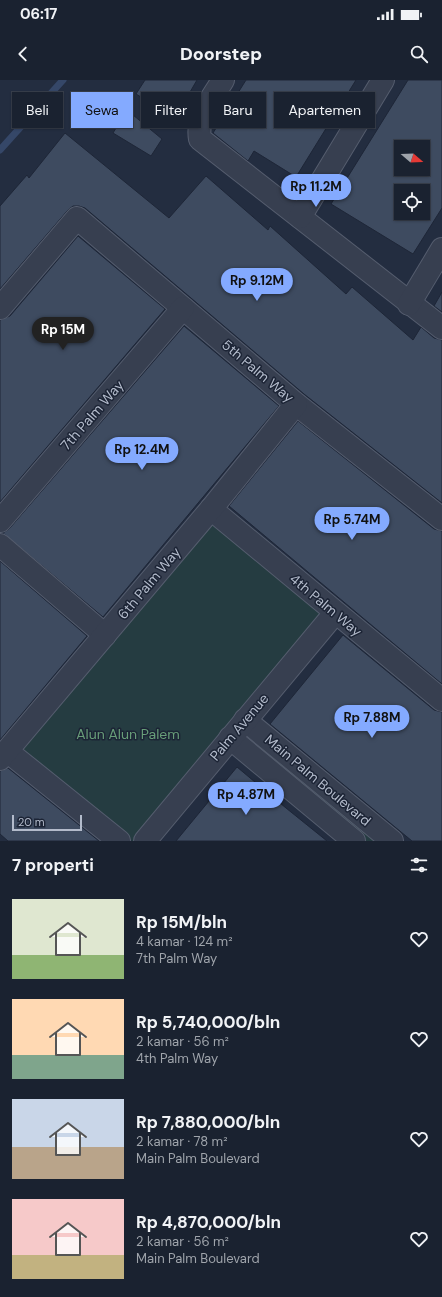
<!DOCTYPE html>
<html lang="id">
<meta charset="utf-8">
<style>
:root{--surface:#1a2230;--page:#232a38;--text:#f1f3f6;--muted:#9fa4ab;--line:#383f4c;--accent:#84aaff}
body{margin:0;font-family:"DM Sans",sans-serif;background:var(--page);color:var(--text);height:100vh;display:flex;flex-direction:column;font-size:15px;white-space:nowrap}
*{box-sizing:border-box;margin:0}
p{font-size:13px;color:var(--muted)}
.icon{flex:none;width:22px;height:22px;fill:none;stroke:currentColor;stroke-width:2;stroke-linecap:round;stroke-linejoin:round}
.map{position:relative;height:761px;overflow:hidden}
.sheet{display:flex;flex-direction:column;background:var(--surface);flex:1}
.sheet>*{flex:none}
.guide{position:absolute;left:12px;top:12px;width:418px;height:36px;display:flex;gap:8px}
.needle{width:26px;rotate:109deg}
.controls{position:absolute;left:394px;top:60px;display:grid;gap:8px}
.controls a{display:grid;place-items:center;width:36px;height:36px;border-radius:0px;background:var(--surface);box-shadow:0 1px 3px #0004,0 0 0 1px var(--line);font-size:20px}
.scale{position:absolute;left:12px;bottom:10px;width:70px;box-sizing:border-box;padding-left:4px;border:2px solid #b3bbcb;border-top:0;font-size:11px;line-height:14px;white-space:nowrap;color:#b3bbcb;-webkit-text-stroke:3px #1c2435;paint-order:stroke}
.price{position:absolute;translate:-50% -34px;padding:0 9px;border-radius:14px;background:var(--accent);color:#111;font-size:13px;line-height:26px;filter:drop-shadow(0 1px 2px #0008)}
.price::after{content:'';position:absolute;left:50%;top:24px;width:12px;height:9px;margin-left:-6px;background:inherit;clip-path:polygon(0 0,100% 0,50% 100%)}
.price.selected{background:#222;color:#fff}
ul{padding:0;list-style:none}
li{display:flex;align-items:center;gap:12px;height:100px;padding:0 12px}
li span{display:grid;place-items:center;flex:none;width:112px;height:80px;border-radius:0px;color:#555}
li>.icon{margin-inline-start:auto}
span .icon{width:48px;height:48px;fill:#fffc;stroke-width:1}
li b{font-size:17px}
h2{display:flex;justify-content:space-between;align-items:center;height:48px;padding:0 12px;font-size:17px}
.pill{padding:0 14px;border-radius:0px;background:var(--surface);box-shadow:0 1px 3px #0004,0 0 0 1px var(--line);font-size:14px;line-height:36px}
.pill.selected{background:var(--accent);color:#111}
.status{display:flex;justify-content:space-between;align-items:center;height:28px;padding:0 20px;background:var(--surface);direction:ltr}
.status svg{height:11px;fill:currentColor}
header{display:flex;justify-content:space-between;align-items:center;height:52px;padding:0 12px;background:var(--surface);font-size:18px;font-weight:800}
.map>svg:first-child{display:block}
.green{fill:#253c41}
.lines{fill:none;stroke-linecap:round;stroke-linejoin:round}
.stream{stroke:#354768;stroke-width:7}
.building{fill:#3e4b60;stroke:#1e2637;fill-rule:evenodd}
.minor-casing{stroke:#555d6e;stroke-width:24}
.minor{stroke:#373f50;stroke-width:22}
.labels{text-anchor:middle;stroke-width:3;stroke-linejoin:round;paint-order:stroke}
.street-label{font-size:14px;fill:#b3bbcb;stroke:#1c2435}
.park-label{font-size:14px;fill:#689e79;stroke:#1c2435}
</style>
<div class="status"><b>06:17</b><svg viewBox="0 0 49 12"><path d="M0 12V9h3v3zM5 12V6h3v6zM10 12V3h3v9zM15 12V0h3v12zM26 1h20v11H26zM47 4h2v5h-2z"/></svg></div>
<header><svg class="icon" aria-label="back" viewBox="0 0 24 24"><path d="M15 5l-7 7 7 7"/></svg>Doorstep<svg class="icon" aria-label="search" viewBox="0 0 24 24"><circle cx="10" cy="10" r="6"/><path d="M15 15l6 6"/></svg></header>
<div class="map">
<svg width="442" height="761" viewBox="0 0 442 761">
<rect width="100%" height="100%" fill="#232d40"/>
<g class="green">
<polygon points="210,439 323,533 135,761 132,761 20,668"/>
<polygon points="257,661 379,761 364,761 252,668"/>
</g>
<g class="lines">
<polyline class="stream" points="0,70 63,0"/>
</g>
<g class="building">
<polygon points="145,0 197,0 175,38 136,14"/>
<polygon points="246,0 356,0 296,97 254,71 248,81 213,53"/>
<path d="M408,0H442V128L413,174L331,124ZM401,67H423V89H401ZM401,111H423V133H401Z"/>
<polygon points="127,30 162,59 151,76 113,53"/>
<polygon points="65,53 169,138 206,96 268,150 270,146 346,214 352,207 413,260 421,247 434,258 442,260 442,423 304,314 85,128 79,126 73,126 68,130 0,209 0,126 27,95 29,98"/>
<polygon points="78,156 165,229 0,422 0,240 10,236"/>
<polygon points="442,212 442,232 434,226"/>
<polygon points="184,246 279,326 103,537 3,453 9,449"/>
<polygon points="298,341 434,449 442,451 442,604 229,426"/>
<polygon points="0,481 87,556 0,660"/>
<polygon points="343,555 434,630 442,632 442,761 412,761 270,644"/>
<polygon points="237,687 286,728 327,761 176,761"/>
<polygon points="8,688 99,761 8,761 0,754 0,691"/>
</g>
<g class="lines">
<g class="minor-casing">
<g id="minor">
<path d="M223,0C212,18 196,37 200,59L442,248"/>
<polyline points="300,137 383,0"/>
<polyline points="409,224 442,169"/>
<polyline points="0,228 77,138 296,324 442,439"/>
<polyline points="211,429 442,620"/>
<polyline points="0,441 183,228"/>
<polyline points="0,465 105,555"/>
<polyline points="245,640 392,761"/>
<polyline points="230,658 354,761"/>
<polyline points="7,671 119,761"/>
<polyline points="0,679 211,429 296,324"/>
<polyline points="145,761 335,533"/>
</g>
</g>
<use href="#minor" class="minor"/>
</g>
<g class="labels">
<g class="street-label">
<text transform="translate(258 291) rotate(40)" y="5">5th Palm Way</text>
<text transform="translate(92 335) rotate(-49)" y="5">7th Palm Way</text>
<text transform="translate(149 503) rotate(-50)" y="5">6th Palm Way</text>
<text transform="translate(326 525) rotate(40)" y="5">4th Palm Way</text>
<text transform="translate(239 647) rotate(-50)" y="5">Palm Avenue</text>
<text transform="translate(318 700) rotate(40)" y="5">Main Palm Boulevard</text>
</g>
<g class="park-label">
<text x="128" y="659">Alun Alun Palem</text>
</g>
</g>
</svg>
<div class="controls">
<a><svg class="needle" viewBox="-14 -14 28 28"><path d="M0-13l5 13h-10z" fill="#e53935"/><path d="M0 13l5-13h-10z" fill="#9fa4ab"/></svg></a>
<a><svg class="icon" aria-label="locate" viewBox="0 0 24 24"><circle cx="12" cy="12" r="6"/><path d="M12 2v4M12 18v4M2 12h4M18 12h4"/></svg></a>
</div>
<div class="scale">20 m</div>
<b class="price" style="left:316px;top:128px">Rp 11.2M</b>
<b class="price" style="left:257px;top:222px">Rp 9.12M</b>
<b class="price selected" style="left:63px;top:271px">Rp 15M</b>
<b class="price" style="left:142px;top:391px">Rp 12.4M</b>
<b class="price" style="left:352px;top:461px">Rp 5.74M</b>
<b class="price" style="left:372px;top:659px">Rp 7.88M</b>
<b class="price" style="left:246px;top:736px">Rp 4.87M</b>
<div class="guide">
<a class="pill">Beli</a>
<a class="pill selected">Sewa</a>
<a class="pill">Filter</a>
<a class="pill">Baru</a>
<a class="pill">Apartemen</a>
</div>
</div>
<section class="sheet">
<h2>7 properti<svg class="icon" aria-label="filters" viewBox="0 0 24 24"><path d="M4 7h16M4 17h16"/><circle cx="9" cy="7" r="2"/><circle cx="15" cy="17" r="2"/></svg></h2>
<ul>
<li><span style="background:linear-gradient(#dfe7d0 70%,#8fb573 0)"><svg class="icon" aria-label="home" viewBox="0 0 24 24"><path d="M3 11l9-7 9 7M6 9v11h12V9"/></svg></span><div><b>Rp 15M/bln</b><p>4 kamar · 124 m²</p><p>7th Palm Way</p></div><svg class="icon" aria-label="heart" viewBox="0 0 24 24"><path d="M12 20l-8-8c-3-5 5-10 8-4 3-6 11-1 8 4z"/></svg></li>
<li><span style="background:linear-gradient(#ffd9b3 70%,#7fa58c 0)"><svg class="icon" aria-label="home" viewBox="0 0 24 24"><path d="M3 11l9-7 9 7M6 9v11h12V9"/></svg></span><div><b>Rp 5,740,000/bln</b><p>2 kamar · 56 m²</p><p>4th Palm Way</p></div><svg class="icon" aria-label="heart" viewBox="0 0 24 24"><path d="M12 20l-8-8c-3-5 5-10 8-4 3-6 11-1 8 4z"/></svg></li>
<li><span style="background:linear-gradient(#c9d6e8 60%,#b9a48a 0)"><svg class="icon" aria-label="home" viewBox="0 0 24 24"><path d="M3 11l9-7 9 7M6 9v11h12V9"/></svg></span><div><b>Rp 7,880,000/bln</b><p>2 kamar · 78 m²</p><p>Main Palm Boulevard</p></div><svg class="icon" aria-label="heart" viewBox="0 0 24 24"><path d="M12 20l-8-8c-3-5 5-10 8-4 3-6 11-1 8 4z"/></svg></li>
<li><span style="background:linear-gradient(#f6c9c9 70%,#c2b280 0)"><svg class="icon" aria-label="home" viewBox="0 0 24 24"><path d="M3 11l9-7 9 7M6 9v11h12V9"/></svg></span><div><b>Rp 4,870,000/bln</b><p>2 kamar · 56 m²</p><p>Main Palm Boulevard</p></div><svg class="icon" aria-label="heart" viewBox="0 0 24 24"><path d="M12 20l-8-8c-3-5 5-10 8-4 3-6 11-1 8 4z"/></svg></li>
</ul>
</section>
